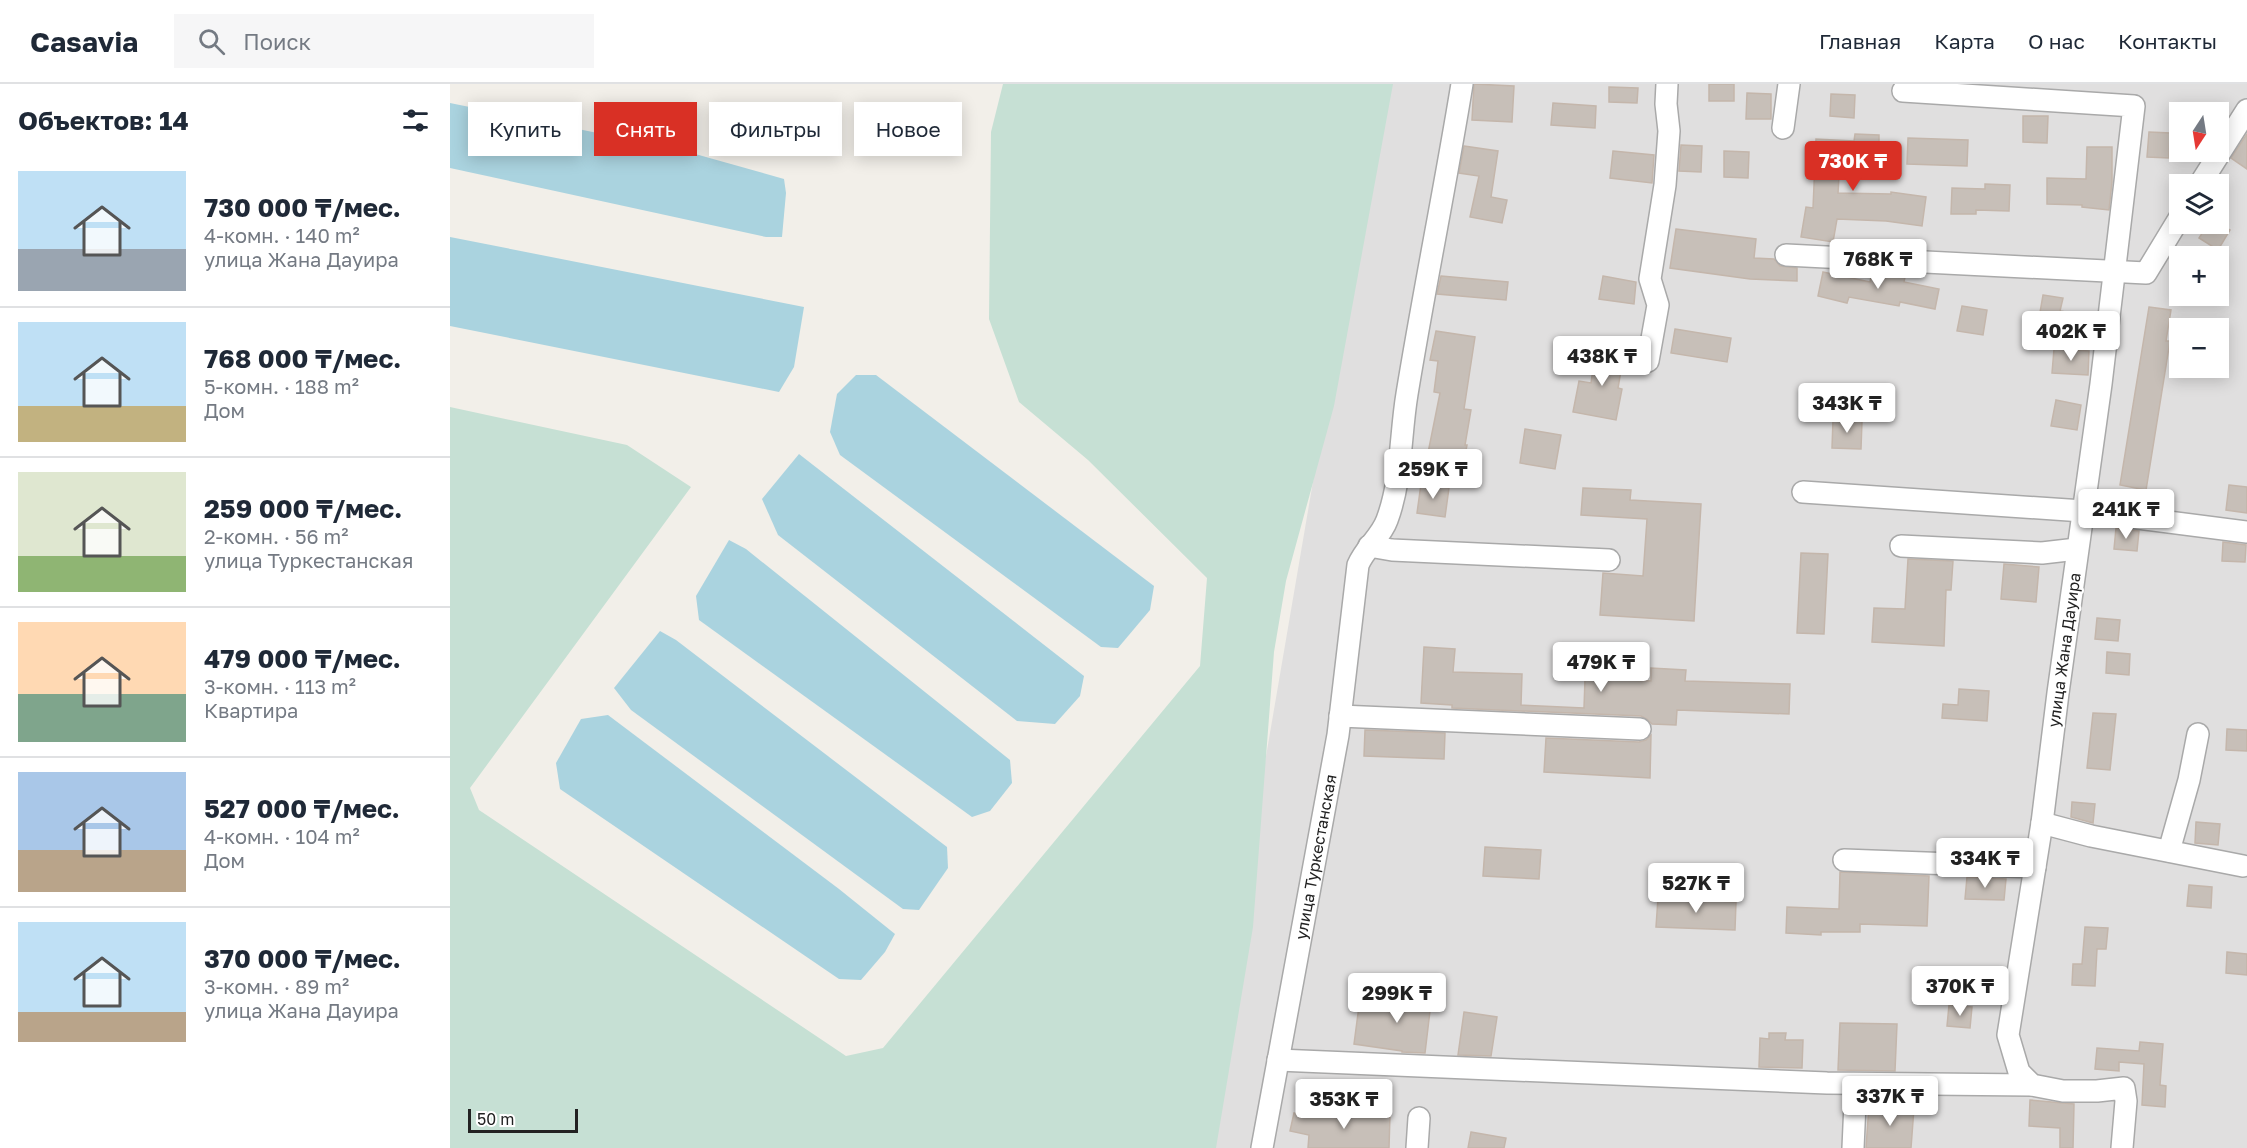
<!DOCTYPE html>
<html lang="ru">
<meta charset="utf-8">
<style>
:root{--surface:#fff;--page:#f6f6f7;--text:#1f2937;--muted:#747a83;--line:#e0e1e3;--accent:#d93025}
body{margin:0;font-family:"Golos Text",sans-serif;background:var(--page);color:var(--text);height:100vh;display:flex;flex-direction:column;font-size:22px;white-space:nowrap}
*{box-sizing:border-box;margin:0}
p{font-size:20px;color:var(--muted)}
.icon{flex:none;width:33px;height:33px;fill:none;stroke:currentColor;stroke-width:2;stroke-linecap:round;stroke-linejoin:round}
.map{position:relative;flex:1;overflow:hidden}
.sheet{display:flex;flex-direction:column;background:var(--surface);width:450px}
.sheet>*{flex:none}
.top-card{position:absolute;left:18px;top:18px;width:570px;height:54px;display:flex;gap:12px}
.needle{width:39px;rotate:192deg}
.controls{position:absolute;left:1719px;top:18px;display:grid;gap:12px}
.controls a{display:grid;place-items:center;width:60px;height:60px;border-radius:0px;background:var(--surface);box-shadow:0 3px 15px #0003;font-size:30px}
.scale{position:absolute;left:18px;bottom:15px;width:110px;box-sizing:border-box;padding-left:6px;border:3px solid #222;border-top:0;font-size:16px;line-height:21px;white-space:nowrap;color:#222;-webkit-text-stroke:4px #fff;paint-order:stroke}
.price{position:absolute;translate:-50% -51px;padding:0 14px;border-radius:6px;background:#fff;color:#222;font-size:20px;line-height:39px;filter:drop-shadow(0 2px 3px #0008)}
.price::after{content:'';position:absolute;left:50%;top:36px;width:18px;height:14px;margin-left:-9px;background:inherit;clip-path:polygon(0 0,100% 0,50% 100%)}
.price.active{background:var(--accent);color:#fff}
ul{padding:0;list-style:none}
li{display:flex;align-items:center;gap:18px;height:150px;padding:0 18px}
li+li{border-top:2px solid var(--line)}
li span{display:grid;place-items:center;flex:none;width:168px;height:120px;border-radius:0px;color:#555}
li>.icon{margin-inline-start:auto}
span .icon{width:72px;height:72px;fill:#fffc;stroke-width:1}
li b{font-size:26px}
h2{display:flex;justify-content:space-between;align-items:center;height:72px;padding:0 18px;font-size:26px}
.chip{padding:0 21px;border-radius:0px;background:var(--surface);box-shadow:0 3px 15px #0003;font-size:21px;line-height:54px}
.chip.active{background:var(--accent);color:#fff}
header{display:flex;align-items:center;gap:36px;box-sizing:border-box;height:84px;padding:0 30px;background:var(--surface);border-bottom:2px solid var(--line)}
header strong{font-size:28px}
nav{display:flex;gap:33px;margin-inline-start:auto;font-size:21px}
.search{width:420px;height:54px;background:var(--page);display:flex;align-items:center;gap:15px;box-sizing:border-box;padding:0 21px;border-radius:0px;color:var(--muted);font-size:22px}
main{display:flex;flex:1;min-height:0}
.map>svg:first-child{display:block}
.residential{fill:#e0dfdf;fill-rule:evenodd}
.wetland{fill:#c6e0d4}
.water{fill:#aad3df}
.building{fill:#c7bfb8;stroke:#c4b6ab;stroke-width:1.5}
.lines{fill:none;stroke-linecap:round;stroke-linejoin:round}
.minor-casing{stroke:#a9a9a9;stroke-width:24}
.minor{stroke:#fff;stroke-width:21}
.labels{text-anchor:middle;stroke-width:4.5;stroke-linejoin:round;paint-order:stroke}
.street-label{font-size:16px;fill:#222;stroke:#fff}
</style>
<header>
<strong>Casavia</strong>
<div class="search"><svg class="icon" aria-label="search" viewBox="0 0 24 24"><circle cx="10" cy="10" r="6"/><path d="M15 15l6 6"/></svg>Поиск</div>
<nav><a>Главная</a><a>Карта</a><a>О нас</a><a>Контакты</a></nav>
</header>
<main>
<section class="sheet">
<h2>Объектов: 14<svg class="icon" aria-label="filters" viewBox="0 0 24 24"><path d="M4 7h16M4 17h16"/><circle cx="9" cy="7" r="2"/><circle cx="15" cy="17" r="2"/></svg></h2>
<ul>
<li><span style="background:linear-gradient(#bfe0f5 65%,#9aa5b1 0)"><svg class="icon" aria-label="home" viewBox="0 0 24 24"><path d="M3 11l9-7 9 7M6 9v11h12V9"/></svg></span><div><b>730 000 ₸/мес.</b><p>4-комн. · 140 m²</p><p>улица Жана Дауира</p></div></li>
<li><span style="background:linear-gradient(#bfe0f5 70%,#c2b280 0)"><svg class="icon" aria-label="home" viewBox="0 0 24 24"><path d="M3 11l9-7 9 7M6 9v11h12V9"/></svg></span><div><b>768 000 ₸/мес.</b><p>5-комн. · 188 m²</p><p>Дом</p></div></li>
<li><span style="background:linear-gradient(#dfe7d0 70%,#8fb573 0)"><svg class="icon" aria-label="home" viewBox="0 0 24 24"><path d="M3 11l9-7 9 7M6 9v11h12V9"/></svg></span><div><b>259 000 ₸/мес.</b><p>2-комн. · 56 m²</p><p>улица Туркестанская</p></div></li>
<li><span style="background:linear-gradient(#ffd9b3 60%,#7fa58c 0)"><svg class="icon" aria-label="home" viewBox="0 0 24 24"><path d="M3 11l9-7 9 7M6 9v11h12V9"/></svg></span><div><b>479 000 ₸/мес.</b><p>3-комн. · 113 m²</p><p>Квартира</p></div></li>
<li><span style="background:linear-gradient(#a9c7e8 65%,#b9a48a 0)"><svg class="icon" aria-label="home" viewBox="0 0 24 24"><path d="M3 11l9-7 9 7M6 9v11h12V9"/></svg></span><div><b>527 000 ₸/мес.</b><p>4-комн. · 104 m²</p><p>Дом</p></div></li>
<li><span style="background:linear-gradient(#bfe0f5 75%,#b9a48a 0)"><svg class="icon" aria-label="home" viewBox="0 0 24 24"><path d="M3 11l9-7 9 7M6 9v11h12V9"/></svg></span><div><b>370 000 ₸/мес.</b><p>3-комн. · 89 m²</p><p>улица Жана Дауира</p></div></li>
</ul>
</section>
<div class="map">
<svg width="1797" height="1064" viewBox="0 0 1797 1064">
<rect width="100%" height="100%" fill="#f2efe9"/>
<path class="residential" d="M931,0H1797V1064H749ZM1730,28H1768V68H1730ZM1730,100H1768V140H1730ZM1730,172H1768V212H1730ZM1730,244H1768V284H1730Z"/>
<polygon class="wetland" points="553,0 943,0 884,322 836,497 824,568 803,843 766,1064 0,1064 0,323 177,361 241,403 20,704 29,726 396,972 433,964 750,582 757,494 638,376 569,318 539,235 541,48"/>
<g class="water">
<polygon points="0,19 231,66 334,95 336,109 332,153 316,153 0,84"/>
<polygon points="0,153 354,223 344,283 329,308 0,242"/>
<polygon points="406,291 426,291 704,502 700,526 668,564 651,563 390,371 380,348 387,310"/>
<polygon points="349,370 634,592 630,612 605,640 567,637 328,451 312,415"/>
<polygon points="279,456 296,465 560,676 562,699 540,727 522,733 249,536 246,512"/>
<polygon points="210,547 226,556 497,763 498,784 469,826 453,825 181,626 164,604"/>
<polygon points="158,631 389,805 445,850 435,868 411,896 389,895 110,705 106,679 131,635"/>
</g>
<g class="building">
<polygon points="1024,0 1064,2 1062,38 1022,36"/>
<rect x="1259" y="0" width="25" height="17"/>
<polygon points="1159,3 1188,4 1187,19 1159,18"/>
<polygon points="1297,9 1321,10 1321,35 1296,35"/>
<polygon points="1381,10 1405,11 1404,34 1380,32"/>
<polygon points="1103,19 1146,22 1145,44 1101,41"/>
<polygon points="1573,32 1598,32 1597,59 1573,58"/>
<polygon points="1699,48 1720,49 1719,74 1697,73"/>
<polygon points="1405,50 1429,51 1429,77 1390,76 1388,109 1441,110 1441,108 1476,113 1472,142 1436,137 1387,135 1383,158 1351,153 1356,123 1363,124 1366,55 1404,57"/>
<polygon points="1797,50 1797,85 1781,74"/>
<polygon points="1458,54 1518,56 1517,82 1457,80"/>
<polygon points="1231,61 1252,62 1251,88 1229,87"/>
<polygon points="1014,62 1048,67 1041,113 1057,116 1052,139 1020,133 1029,92 1009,89"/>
<polygon points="1637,63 1662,63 1662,98 1659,126 1632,123 1632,121 1597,120 1597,94 1636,95"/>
<polygon points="1163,67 1204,71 1202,99 1160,94"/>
<polygon points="1274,67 1299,68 1298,94 1274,93"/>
<polygon points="1535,100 1560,101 1559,127 1526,126 1526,130 1501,130 1502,104 1535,105"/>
<polygon points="1758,140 1770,140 1780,146 1768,166 1749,154"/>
<polygon points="1226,145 1306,155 1304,174 1324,175 1330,182 1347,184 1347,197 1300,195 1220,184"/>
<polygon points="1373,188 1420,198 1422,188 1455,193 1454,198 1489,205 1485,225 1450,218 1449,222 1399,213 1397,219 1368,212"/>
<polygon points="991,192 1058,198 1056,216 987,210"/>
<polygon points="1153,192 1186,198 1184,220 1149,215"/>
<polygon points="1593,211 1613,214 1610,227 1646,233 1643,249 1588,240"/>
<polygon points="1512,222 1537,226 1533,251 1507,247"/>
<polygon points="1699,223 1721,226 1716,257 1720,257 1696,406 1670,401"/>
<polygon points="1225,245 1281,254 1277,278 1221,269"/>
<polygon points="986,247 1025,253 1014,325 1021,326 1015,361 1017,361 1012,387 976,379 990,309 984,308 988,277 980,276"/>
<polygon points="1146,264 1174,269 1168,304 1172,305 1166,336 1123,328 1129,297 1141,299"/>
<polygon points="1604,265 1639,267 1638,291 1602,289"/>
<polygon points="1606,316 1631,321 1627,346 1601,342"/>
<polygon points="1383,336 1412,337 1411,365 1382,364"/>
<polygon points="1075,345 1111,351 1105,385 1070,379"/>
<polygon points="971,400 999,404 995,433 967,429"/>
<polygon points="1779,401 1797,403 1797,429 1776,426"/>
<polygon points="1133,404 1181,406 1180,416 1251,420 1244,537 1150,531 1153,489 1193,492 1197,435 1131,431"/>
<polygon points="1666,444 1689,447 1687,467 1664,465"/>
<polygon points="1773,458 1796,461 1795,478 1772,477"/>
<polygon points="1351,469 1378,470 1374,550 1347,549"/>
<polygon points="1458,475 1503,477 1501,506 1496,506 1494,562 1422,558 1424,524 1455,525"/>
<polygon points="1554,480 1589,483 1586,518 1551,515"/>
<polygon points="1647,534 1670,536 1668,557 1645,555"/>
<polygon points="974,563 1005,565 1003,588 1072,590 1071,621 1134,624 1135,595 1201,597 1201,584 1236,586 1235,597 1340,600 1339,630 1227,626 1226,641 1202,640 1197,635 1191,632 1002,624 1002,621 971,619"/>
<polygon points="1657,568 1680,570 1679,591 1656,589"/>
<polygon points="1509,605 1539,607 1537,637 1492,634 1493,620 1508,621"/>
<polygon points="1643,629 1666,630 1660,686 1637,684"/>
<polygon points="1777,645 1797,646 1797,667 1776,666"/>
<polygon points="915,646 995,649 994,675 914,672"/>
<polygon points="1201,651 1200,694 1094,688 1096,654 1189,658 1196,656"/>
<polygon points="1622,718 1645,720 1643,739 1621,733"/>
<polygon points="1746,738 1770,740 1768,761 1745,759"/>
<polygon points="1035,763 1091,766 1089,795 1033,792"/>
<polygon points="1390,788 1479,792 1477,842 1410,840 1410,848 1371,848 1371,851 1336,849 1337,823 1389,825"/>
<polygon points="1517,793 1556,795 1554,816 1515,815"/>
<polygon points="1739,801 1762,803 1761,824 1737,822"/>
<polygon points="1208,814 1286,818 1285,846 1206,843"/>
<polygon points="1635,843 1658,844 1656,865 1647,865 1645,902 1622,901 1623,880 1632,880"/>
<polygon points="1777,868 1797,870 1797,891 1776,889"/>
<polygon points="945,905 982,910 975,969 952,968 952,967 904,960 909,922 942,927"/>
<polygon points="1499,921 1522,923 1520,944 1497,942"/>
<polygon points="1014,928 1047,933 1041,972 1008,971"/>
<polygon points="1390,939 1447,940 1445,987 1388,986"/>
<polygon points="1319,949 1336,949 1335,956 1353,956 1352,984 1309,983 1310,954 1319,955"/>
<polygon points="1690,958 1713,960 1710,1001 1716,1002 1715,1023 1692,1021 1694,980 1669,978 1669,987 1645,985 1647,964 1689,967"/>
<polygon points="1580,1016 1624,1020 1623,1064 1610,1064 1610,1044 1579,1042"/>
<polygon points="1419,1021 1464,1024 1461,1064 1416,1064"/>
<polygon points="844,1029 859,1033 859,1029 940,1031 939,1064 858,1064 859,1051 840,1047"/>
<polygon points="1021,1048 1056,1054 1054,1064 1018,1064"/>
</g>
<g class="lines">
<g class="minor-casing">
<g id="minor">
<polyline points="1453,7 1684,22 1651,300 1608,609 1592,739 1558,951 1569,988 1582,1001 1613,1007 1647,1007 1674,1004 1676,1017 1672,1064"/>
<polyline points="1333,44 1339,0"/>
<polyline points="1750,100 1797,26"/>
<polyline points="1336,171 1696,189 1730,133"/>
<polyline points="1198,277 1208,221 1200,195 1215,101 1219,47 1216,20 1217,0"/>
<polyline points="1353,408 1633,427 1797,448"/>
<polyline points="919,462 942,466 1159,476"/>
<polyline points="1451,462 1592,469 1627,465"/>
<polyline points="890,632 1190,645"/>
<polyline points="1592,739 1641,752 1793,782"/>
<polyline points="1719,767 1739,696 1748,650"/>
<polyline points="1394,776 1585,783"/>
<polyline points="828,976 1377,999 1582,1001"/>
<path id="s1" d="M812,1064L888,651L908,481C915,464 931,453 937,436C952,396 950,352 957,310C974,206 995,104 1012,0"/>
<polyline points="967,1064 969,1034"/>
<polyline points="1403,1064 1405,1019"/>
</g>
</g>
<use href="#minor" class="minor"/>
</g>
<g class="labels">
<g class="street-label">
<text transform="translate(1614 566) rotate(-82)" y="6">улица Жана Дауира</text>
<text dy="6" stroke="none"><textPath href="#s1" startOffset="296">улица Туркестанская</textPath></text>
</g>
</g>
</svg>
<div class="controls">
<a><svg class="needle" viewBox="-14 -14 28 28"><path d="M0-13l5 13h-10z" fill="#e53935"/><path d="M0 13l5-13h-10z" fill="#747a83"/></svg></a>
<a><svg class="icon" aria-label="layers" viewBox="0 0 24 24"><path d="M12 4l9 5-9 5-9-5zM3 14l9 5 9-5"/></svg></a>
<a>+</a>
<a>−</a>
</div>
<div class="scale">50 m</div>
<b class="price active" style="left:1403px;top:108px">730K ₸</b>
<b class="price" style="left:1428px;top:206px">768K ₸</b>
<b class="price" style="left:1621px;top:278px">402K ₸</b>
<b class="price" style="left:1152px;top:303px">438K ₸</b>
<b class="price" style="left:1397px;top:350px">343K ₸</b>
<b class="price" style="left:983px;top:416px">259K ₸</b>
<b class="price" style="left:1676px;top:456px">241K ₸</b>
<b class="price" style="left:1151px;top:609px">479K ₸</b>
<b class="price" style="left:1535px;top:805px">334K ₸</b>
<b class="price" style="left:1246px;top:830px">527K ₸</b>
<b class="price" style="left:1510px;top:933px">370K ₸</b>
<b class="price" style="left:947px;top:940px">299K ₸</b>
<b class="price" style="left:1440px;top:1043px">337K ₸</b>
<b class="price" style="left:894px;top:1046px">353K ₸</b>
<div class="top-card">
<a class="chip">Купить</a>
<a class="chip active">Снять</a>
<a class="chip">Фильтры</a>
<a class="chip">Новое</a>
</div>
</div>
</main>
